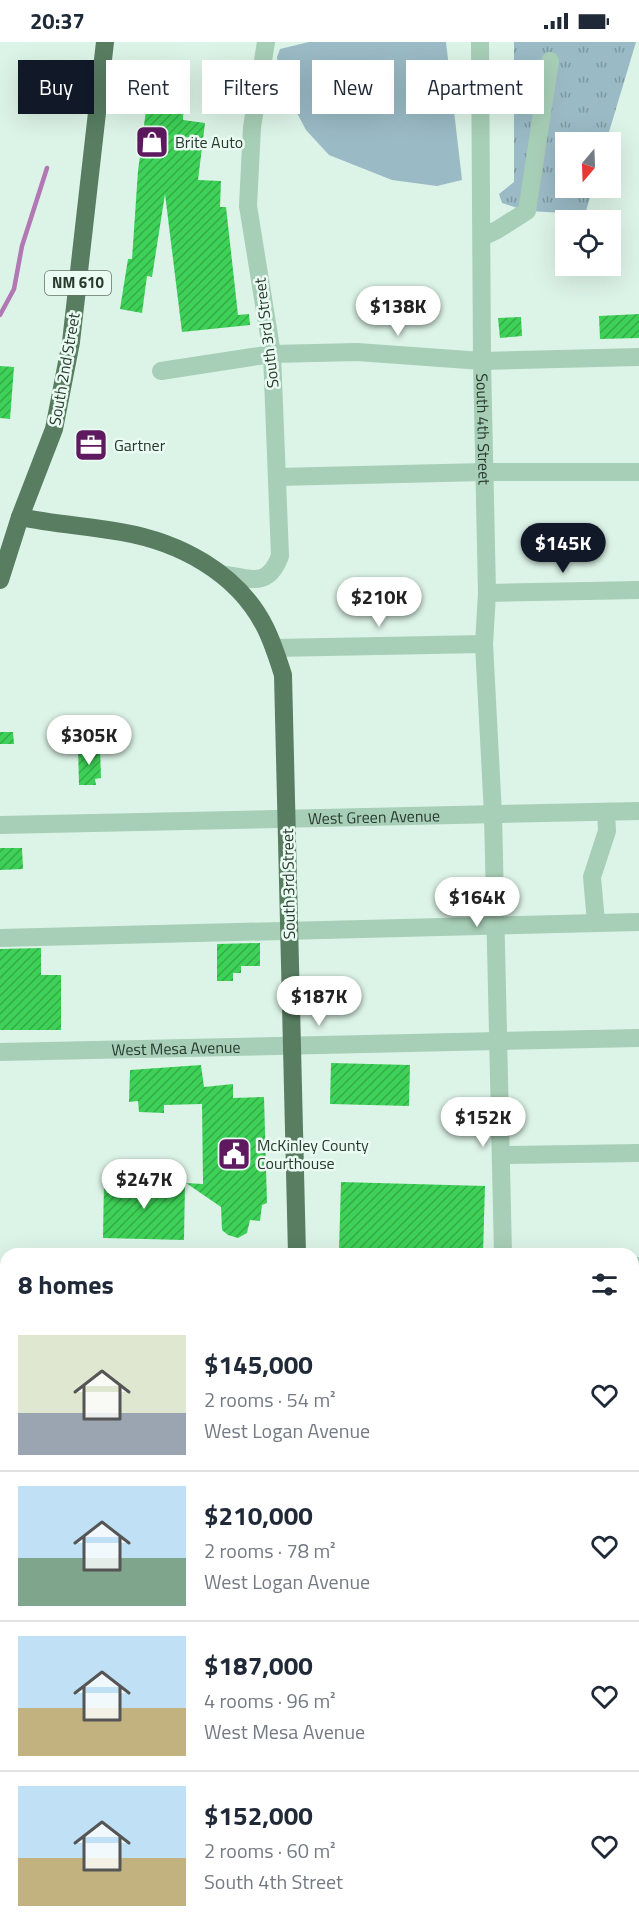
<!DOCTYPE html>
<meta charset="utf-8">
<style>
:root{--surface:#fff;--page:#f6f6f7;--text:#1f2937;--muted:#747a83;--line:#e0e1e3;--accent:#111827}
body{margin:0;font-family:"Titillium Web",sans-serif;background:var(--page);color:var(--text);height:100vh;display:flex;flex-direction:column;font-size:22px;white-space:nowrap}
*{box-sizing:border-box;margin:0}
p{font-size:20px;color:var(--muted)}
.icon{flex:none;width:33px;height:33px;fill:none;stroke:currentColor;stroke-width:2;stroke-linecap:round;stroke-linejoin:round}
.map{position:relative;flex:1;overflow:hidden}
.drawer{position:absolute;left:0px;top:1206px;width:639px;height:684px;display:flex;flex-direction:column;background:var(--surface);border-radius:18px 18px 0 0;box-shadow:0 6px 24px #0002}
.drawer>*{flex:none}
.top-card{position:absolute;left:18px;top:18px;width:603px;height:54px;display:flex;gap:12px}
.needle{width:39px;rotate:199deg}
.tools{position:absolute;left:555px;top:90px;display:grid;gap:12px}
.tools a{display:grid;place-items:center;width:66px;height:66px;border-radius:0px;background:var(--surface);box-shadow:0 6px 24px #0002;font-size:30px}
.price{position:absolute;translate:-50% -51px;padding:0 14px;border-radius:21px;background:#fff;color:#222;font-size:20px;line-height:39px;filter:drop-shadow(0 2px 3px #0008)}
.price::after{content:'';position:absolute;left:50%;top:36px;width:18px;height:14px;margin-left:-9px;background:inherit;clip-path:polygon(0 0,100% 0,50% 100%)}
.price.selected{background:var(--accent);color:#fff}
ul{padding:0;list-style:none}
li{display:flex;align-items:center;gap:18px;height:150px;padding:0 18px}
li+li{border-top:2px solid var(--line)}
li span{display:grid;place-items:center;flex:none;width:168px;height:120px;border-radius:0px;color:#555}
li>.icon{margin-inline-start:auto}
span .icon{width:72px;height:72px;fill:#fffc;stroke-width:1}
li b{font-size:26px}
h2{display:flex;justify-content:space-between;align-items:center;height:72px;padding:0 18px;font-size:26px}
.pill{padding:0 21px;border-radius:0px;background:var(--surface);box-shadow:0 6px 24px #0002;font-size:21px;line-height:54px}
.pill.selected{background:var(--accent);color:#fff}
.status{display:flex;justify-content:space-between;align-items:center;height:42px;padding:0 30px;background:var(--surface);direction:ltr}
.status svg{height:16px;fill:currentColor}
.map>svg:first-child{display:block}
.park{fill:url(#park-tufts)}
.garden{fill:#9abac5}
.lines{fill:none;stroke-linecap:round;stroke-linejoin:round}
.stream{stroke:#b278b4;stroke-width:4.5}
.building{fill:url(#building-hatch)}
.minor{stroke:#a7ceb6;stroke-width:18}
.major{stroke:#587d61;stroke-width:18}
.labels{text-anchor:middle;stroke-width:5;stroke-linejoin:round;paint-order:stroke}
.shield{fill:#e9fbf2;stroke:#627467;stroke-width:1.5}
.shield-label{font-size:15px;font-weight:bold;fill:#283a2c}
.poi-label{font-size:16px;fill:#283a2c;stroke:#e9fbf2;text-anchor:start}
.street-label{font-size:16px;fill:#283a2c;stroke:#e9fbf2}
</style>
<div class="status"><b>20:37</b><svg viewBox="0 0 49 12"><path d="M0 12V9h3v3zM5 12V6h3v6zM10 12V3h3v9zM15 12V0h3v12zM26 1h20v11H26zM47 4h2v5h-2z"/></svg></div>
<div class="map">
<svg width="639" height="1890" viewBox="0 0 639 1890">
<defs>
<pattern id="park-tufts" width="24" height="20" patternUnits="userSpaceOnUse" patternTransform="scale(1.5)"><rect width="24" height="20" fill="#9abac5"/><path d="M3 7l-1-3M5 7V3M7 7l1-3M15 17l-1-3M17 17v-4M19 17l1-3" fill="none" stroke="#7e98a0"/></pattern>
<pattern id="building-hatch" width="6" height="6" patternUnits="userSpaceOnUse" patternTransform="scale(1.5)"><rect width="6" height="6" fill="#3ed157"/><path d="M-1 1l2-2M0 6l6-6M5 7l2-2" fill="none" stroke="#34ab48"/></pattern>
</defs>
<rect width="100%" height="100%" fill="#dcf4e7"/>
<polygon class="park" points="514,0 636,0 606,100 566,100 566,146 593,146 585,172 527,169 502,161 499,152 514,140"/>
<polygon class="garden" points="309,0 446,0 462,138 437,144 392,138 329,113 306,88 279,37 277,15 280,7"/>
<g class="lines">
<polyline class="stream" points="0,273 14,247 22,204 47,126"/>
</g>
<g class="building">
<polygon points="141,48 184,51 183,78 205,81 198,138 221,139 220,165 226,165 238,273 249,272 250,283 182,290 165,152 152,235 147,234 142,271 120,267 128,217 132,217 138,129 146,68 140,68"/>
<polygon points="639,272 639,296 600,297 599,274"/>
<polygon points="521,275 522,294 500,296 498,276"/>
<polygon points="0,324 14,325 10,377 0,376"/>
<polygon points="0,690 13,690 14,702 0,702"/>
<polygon points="100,705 101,736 95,737 96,743 79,743 78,706"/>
<polygon points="0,806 22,806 23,827 0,828"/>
<polygon points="260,901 260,924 241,924 241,931 233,931 233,939 217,939 217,902"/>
<polygon points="41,906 41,933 61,933 61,988 0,988 0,907"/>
<polygon points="331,1021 410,1023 409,1064 330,1062"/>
<polygon points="201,1023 204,1045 233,1042 233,1056 264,1055 267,1161 262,1163 260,1179 250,1178 247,1191 238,1196 228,1193 222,1188 221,1165 186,1141 203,1142 202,1062 164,1063 164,1071 139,1070 138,1059 129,1060 130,1028"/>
<polygon points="104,1139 185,1141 184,1198 103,1196"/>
<polygon points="341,1140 485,1144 483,1212 339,1209"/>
</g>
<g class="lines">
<g class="minor">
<path id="s1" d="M480,0L482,319L487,551L484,602L493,772L503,1212"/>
<polyline points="482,195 497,188 527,169 550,19"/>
<polyline points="161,329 272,312 357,310 482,319 639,315"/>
<polyline points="277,435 484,430 639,430"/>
<path d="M222,532C251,537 268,546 280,514L272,312L248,164L252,85L266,0"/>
<polyline points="487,551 639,548"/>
<polyline points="274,606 484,602"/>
<path id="s2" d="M0,783L639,769"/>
<polyline points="596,880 592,835 607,789 606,770"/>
<polyline points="0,896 639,880"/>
<path id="s3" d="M0,1010L639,996"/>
<polyline points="501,1113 639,1111"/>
<polyline points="633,1225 639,1224"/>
<polyline points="633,1572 639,1572"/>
<polyline points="0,1586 6,1586"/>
<polyline points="633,1688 639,1688"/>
<polyline points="0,1702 6,1702"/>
<polyline points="633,1778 639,1778"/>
<polyline points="0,1795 6,1795"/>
<polyline points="520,1884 520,1890"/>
</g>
<g class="major">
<path d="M20,475C53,482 87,484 121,490C179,500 237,530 265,585C273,601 278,617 283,633L297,1212"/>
<polyline points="0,538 20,475 54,387 71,300 105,0"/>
<polyline points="633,1457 639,1457"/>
<polyline points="0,1471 6,1471"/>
<polyline points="314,1884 314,1890"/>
<polyline points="531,1890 639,1888"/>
</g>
</g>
<defs>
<g id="shop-square" transform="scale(1.725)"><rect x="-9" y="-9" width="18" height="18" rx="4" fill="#5f195f" stroke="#e9fbf2"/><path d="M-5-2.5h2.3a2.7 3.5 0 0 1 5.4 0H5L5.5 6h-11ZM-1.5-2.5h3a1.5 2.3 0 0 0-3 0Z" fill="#fff"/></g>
<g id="office-square" transform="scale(1.725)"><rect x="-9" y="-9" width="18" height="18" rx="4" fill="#5f195f" stroke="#e9fbf2"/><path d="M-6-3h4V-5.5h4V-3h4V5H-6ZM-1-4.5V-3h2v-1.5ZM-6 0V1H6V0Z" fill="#fff"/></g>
<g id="civic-square" transform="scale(1.725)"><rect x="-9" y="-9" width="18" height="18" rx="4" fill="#5f195f" stroke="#e9fbf2"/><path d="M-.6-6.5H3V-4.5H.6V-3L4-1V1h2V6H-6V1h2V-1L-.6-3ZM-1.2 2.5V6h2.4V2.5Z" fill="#fff"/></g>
</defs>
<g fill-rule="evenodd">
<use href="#shop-square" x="152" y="100"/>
<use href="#office-square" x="91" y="403"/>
<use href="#civic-square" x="234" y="1112"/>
</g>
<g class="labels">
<rect class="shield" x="45" y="229" width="66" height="24" rx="4.5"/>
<g class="shield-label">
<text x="78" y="246">NM 610</text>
</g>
<g class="poi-label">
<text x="175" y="106">Brite Auto</text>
<text x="114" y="409">Gartner</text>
<text x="257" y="1109">McKinley County<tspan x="257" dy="18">Courthouse</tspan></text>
</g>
<g class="street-label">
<text transform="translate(266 291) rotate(-97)" y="6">South 3rd Street</text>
<text transform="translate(64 327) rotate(-80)" y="6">South 2nd Street</text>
<text dy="6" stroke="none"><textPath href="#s1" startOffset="387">South 4th Street</textPath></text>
<text dy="6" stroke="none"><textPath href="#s2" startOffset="374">West Green Avenue</textPath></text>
<text transform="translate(288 842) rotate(-91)" y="6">South 3rd Street</text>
<text dy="6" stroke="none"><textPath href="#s3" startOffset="176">West Mesa Avenue</textPath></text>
</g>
</g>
</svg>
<div class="tools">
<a><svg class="needle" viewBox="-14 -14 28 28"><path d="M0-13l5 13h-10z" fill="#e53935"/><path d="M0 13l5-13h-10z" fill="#747a83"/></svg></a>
<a><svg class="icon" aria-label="locate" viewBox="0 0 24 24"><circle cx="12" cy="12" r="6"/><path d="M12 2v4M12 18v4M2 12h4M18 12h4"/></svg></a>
</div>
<b class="price" style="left:398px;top:295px">$138K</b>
<b class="price selected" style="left:563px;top:532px">$145K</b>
<b class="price" style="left:379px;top:586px">$210K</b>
<b class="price" style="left:89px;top:724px">$305K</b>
<b class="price" style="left:477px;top:886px">$164K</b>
<b class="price" style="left:319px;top:985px">$187K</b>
<b class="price" style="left:483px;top:1106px">$152K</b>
<b class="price" style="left:144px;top:1168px">$247K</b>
<div class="top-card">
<a class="pill selected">Buy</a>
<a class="pill">Rent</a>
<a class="pill">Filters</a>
<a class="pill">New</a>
<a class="pill">Apartment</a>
</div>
<section class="drawer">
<h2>8 homes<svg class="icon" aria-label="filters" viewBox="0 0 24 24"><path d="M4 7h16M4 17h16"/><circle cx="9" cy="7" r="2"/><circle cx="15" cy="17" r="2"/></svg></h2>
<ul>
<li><span style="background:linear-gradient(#dfe7d0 65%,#9aa5b1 0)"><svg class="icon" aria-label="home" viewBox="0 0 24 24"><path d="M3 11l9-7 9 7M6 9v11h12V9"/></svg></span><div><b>$145,000</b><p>2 rooms · 54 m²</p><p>West Logan Avenue</p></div><svg class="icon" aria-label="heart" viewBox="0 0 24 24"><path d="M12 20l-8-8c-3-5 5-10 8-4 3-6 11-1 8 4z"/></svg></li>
<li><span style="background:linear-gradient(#bfe0f5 60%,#7fa58c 0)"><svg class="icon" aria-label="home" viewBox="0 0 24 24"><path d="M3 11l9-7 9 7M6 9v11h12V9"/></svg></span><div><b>$210,000</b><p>2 rooms · 78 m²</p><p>West Logan Avenue</p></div><svg class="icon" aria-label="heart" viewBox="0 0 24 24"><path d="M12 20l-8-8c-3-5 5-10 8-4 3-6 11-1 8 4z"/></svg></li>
<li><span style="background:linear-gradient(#bfe0f5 60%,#c2b280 0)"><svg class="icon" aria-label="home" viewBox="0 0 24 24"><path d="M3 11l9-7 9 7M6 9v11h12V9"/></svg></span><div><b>$187,000</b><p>4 rooms · 96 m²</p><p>West Mesa Avenue</p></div><svg class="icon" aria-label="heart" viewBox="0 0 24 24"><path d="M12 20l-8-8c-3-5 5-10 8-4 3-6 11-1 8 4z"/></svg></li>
<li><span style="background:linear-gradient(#bfe0f5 60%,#c2b280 0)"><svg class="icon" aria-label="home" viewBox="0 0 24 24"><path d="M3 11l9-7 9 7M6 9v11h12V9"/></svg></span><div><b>$152,000</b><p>2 rooms · 60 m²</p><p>South 4th Street</p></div><svg class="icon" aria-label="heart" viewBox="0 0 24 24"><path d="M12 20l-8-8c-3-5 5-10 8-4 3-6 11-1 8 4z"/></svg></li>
</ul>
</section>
</div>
